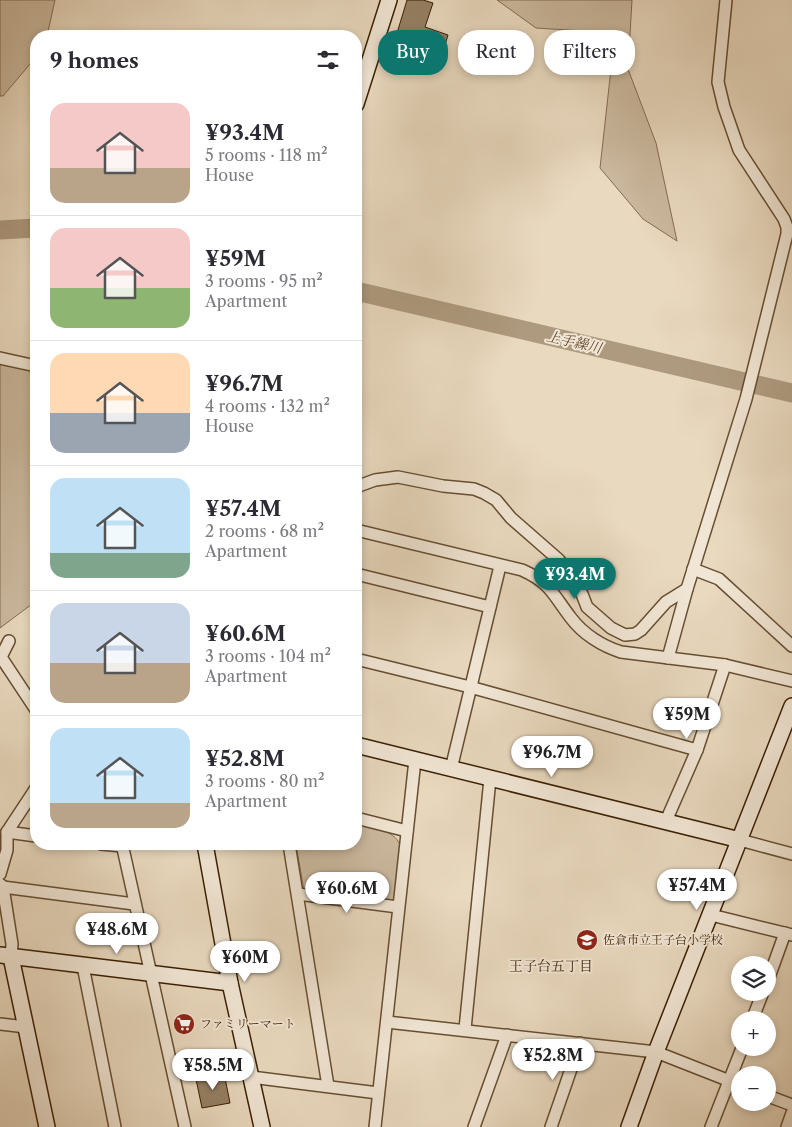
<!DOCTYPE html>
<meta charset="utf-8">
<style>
:root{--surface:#fff;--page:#f2f2f3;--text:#2b2b33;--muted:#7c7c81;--line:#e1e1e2;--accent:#0f766e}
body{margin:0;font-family:"Libre Caslon Text","Noto Serif JP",serif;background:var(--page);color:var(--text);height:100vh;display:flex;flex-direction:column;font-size:19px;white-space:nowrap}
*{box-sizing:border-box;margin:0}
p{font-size:16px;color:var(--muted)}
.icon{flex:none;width:28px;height:28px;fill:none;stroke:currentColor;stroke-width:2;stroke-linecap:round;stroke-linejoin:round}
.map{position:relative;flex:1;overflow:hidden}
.details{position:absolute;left:30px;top:30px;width:332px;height:820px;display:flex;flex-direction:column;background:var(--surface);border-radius:20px;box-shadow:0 2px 8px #0003}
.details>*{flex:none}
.banner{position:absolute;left:378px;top:30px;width:339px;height:45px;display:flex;gap:10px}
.controls{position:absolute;left:731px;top:956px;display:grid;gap:10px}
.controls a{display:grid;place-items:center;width:45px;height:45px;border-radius:50%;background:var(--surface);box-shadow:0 2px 8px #0003;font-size:25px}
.price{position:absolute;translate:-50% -42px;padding:0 11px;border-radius:18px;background:#fff;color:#222;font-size:16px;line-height:32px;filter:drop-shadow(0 1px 2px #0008)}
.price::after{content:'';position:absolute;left:50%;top:30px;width:15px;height:11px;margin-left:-8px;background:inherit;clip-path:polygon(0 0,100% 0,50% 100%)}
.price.current{background:var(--accent);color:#fff}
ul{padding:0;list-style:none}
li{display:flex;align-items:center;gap:15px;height:125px;padding:0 20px}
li+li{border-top:1px solid var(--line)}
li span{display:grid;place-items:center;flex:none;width:140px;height:100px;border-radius:15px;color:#555}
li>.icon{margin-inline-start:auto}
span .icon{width:60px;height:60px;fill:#fffc;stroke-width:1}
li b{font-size:21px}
h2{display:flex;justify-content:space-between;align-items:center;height:60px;padding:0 20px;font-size:21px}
.chip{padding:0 18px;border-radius:20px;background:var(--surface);box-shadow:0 2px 8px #0003;font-size:18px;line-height:45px}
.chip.current{background:var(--accent);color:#fff}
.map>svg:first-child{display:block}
.green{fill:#cbb99f;stroke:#836c50}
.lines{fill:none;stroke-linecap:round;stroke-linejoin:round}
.river{stroke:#ae9a7f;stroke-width:19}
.building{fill:#958064;stroke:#3b1f02}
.street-casing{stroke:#664e31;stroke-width:14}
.secondary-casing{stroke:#3b1f02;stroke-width:18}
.street{stroke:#f1e6d5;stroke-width:11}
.secondary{stroke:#f1e6d5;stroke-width:15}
.labels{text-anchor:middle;stroke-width:4;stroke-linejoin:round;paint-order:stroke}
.poi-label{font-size:12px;fill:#3b1f02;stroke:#f1e6d5;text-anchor:start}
.water-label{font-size:14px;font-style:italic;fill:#634a2e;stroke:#f1e6d5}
.neighbourhood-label{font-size:14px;fill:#3b1f02;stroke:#f1e6d5}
</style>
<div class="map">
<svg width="792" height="1127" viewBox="0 0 792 1127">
<rect width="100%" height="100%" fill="#e9d9bf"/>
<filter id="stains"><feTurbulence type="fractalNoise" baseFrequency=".004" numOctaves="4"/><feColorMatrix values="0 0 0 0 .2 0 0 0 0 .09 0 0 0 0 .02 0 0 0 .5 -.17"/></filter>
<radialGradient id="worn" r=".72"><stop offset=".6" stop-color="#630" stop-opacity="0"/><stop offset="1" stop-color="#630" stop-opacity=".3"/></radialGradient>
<g class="green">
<polygon points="0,0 55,0 47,36 36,36 36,57 3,96 0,96"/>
<polygon points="497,0 632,0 628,69 656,143 677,241 643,219 600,168 615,33 536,28"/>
<polygon points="0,361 36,373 36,601 0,628"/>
<path d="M356,825C371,828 394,829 400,845L395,898L390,902L304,891L296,844H356Z"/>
</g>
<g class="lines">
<g class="river">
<polyline points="0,230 36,228"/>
<polyline points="356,291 792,393"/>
</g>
</g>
<g class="building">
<polygon points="407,0 423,0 433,3 425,27 448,35 441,58 394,43"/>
<polygon points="224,1073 230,1103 202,1108 196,1079"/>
</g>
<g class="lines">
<g class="street-casing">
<g id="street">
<polyline points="0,358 36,366"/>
<polyline points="356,487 375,480 398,477 443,486 474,489 484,493 496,500 511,518 559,560 582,594 587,607 611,628 625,635 635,634 641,630 666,602 687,589"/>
<path d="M356,530L522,570C551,583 553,595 571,618C583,634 602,646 621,652L725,665L792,681"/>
<polyline points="693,569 719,579 792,646"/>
<polyline points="356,574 490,607"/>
<polyline points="9,641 1,657 36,710"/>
<polyline points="668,658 687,589 746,399 787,234 787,227 784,219 739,150 724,107 718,82 726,0"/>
<polyline points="356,659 470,687 697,750"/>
<polyline points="451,769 500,566"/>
<polyline points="356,818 407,831"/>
<polyline points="666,821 697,750 725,665"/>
<polyline points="7,832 36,836"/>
<polyline points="740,840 792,854"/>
<polyline points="101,844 122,846"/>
<polyline points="122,844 185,1127"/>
<polyline points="289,844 328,1086"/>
<polyline points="0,874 7,850 7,832 36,788"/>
<polyline points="0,884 3,887 12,944 11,957"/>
<polyline points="3,887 134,904"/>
<polyline points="298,894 398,907"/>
<polyline points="711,915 792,935"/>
<polyline points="83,966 115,1127"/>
<polyline points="768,980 785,933"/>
<polyline points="752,1020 763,992"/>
<polyline points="387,1022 656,1052 740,1085"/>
<polyline points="0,1024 26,1027"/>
<polyline points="465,1029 490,779"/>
<polyline points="251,1077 378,1093"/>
<polyline points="768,1096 792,1105"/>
<polyline points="375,1127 415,760"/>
<polyline points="474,1127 507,1035"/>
<polyline points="551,1127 580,1043"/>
<polyline points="711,1127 742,1048"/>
<polyline points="787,1127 792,1113"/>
</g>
</g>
<g class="secondary-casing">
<g id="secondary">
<polyline points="356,104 389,0"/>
<polyline points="356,745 740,840"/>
<polyline points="205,844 230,983 262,1127"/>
<polyline points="0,955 230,983"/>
<polyline points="11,957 47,1127"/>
<polyline points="629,1127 656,1052 792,706"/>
</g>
</g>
<use href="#street" class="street"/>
<use href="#secondary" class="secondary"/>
</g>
<defs>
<g id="school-disc" transform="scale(1.125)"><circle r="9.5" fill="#8f2418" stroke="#f1e6d5"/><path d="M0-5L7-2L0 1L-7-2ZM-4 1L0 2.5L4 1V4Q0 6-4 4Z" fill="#fff"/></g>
<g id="supermarket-disc" transform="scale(1.125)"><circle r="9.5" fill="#8f2418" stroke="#f1e6d5"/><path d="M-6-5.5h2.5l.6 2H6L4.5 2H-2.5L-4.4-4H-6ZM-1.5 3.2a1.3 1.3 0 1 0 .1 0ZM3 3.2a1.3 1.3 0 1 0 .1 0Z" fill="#fff"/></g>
</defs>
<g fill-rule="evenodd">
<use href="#school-disc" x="587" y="940"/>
<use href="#supermarket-disc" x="184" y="1024"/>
</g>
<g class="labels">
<g class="poi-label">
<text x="603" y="944">佐倉市立王子台小学校</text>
<text x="200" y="1028">ファミリーマート</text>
</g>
<g class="water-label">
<text transform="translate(574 342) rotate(13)" y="5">上手繰川</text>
</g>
<g class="neighbourhood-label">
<text x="551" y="971">王子台五丁目</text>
</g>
</g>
<rect width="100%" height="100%" filter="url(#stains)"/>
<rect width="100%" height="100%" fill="url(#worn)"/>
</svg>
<div class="controls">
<a><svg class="icon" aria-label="layers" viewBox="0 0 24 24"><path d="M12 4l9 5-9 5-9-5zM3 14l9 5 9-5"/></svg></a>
<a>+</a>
<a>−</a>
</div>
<b class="price current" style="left:575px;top:600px">¥93.4M</b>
<b class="price" style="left:687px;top:740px">¥59M</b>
<b class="price" style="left:552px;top:778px">¥96.7M</b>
<b class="price" style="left:697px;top:911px">¥57.4M</b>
<b class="price" style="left:347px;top:914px">¥60.6M</b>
<b class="price" style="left:117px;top:955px">¥48.6M</b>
<b class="price" style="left:245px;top:983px">¥60M</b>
<b class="price" style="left:553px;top:1081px">¥52.8M</b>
<b class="price" style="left:213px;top:1091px">¥58.5M</b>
<div class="banner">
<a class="chip current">Buy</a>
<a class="chip">Rent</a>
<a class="chip">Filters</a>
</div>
<section class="details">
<h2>9 homes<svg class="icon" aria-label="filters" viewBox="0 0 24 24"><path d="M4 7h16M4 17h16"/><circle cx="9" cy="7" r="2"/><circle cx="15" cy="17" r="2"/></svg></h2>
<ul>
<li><span style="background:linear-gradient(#f6c9c9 65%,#b9a48a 0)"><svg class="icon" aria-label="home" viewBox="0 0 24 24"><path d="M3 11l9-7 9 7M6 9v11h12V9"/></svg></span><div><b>¥93.4M</b><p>5 rooms · 118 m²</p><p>House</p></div></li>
<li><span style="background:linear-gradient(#f6c9c9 60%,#8fb573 0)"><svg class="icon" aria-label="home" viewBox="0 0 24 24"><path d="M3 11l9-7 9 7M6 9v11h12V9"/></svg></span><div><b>¥59M</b><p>3 rooms · 95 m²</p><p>Apartment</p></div></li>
<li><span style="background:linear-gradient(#ffd9b3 60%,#9aa5b1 0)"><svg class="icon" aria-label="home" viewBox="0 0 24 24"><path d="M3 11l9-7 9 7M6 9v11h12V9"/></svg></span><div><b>¥96.7M</b><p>4 rooms · 132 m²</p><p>House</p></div></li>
<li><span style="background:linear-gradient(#bfe0f5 75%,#7fa58c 0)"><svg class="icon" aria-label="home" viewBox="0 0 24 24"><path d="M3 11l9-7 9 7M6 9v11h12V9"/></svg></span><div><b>¥57.4M</b><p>2 rooms · 68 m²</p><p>Apartment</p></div></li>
<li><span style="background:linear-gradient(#c9d6e8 60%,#b9a48a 0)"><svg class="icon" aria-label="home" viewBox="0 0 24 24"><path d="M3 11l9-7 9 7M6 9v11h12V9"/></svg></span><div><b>¥60.6M</b><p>3 rooms · 104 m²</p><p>Apartment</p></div></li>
<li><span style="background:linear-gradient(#bfe0f5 75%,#b9a48a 0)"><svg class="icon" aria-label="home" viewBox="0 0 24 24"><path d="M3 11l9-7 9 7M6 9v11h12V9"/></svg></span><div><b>¥52.8M</b><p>3 rooms · 80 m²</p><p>Apartment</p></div></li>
</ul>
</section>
</div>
